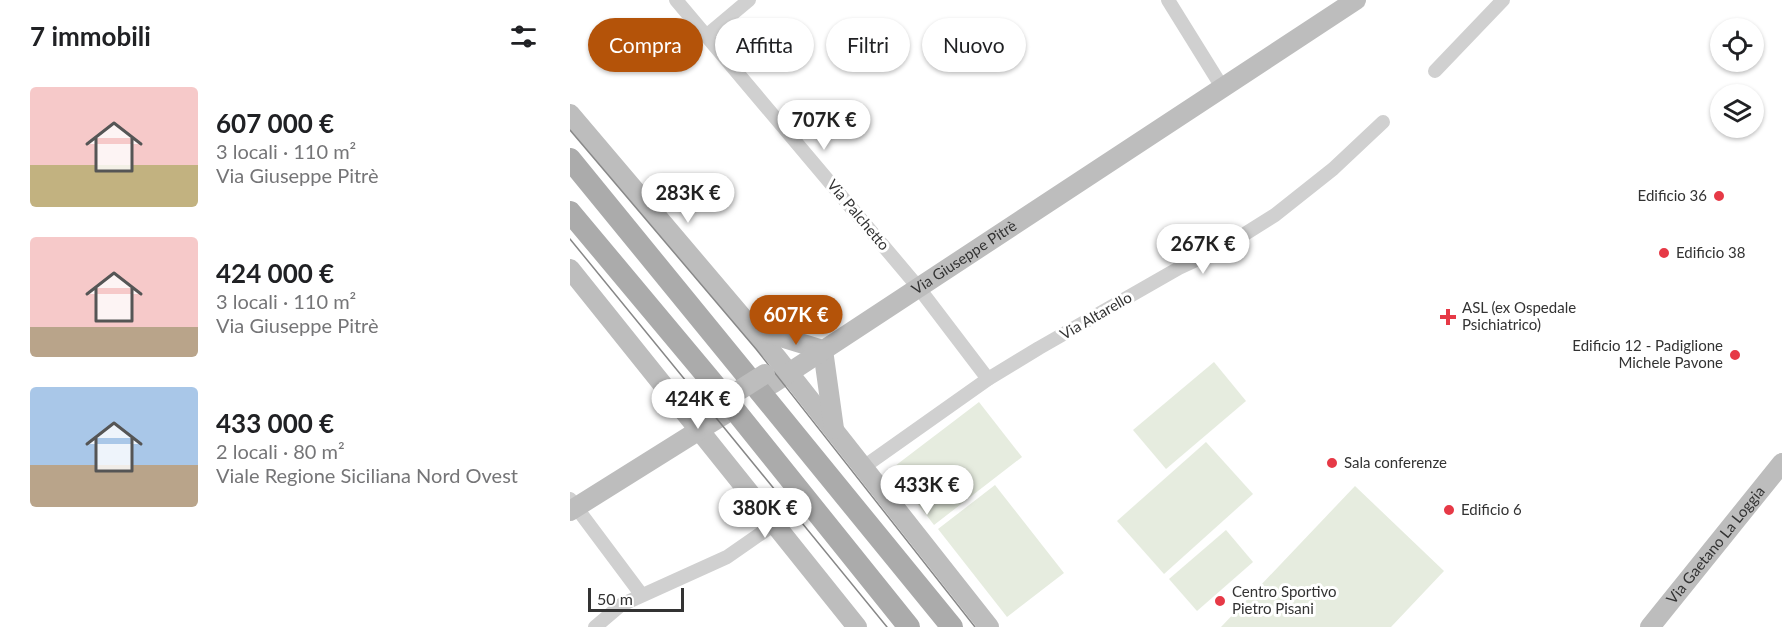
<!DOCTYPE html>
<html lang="it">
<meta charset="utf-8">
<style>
:root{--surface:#fff;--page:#f2f2f2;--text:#202124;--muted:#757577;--accent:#b45309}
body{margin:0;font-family:Lato,sans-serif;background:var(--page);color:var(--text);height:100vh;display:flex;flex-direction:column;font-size:22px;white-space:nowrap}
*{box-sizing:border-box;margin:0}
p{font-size:20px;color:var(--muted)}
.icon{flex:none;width:33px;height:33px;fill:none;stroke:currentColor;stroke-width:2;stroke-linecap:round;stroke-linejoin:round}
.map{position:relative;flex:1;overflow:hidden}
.sheet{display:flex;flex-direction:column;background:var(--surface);width:570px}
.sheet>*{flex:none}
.top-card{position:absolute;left:18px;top:18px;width:570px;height:54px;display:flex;gap:12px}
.fabs{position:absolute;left:1140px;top:18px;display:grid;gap:12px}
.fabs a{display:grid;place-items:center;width:54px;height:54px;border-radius:50%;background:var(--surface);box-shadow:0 2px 4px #0004;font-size:30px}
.scale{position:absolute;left:18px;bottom:15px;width:96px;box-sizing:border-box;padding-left:6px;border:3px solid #333;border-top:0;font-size:16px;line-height:21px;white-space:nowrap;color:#333;-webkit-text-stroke:4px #fff;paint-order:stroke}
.price{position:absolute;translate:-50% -51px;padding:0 14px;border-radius:21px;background:#fff;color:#222;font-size:20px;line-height:39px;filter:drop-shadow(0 2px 3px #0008)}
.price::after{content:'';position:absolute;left:50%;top:36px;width:18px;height:14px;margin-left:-9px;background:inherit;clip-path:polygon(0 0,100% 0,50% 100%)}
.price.selected{background:var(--accent);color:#fff}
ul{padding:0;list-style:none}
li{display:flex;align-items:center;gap:18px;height:150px;padding:0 30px}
li span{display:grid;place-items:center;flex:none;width:168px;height:120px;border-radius:6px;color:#555}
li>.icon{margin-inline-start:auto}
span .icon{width:72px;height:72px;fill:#fffc;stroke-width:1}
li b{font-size:26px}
h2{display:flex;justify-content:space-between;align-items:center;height:72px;padding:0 30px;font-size:26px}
.chip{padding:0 21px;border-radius:27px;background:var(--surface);box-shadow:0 2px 4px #0004;font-size:21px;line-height:54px}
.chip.selected{background:var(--accent);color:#fff}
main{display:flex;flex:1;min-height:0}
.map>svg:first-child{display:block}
.green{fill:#e6ecdf}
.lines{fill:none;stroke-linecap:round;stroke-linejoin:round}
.street{stroke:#d0d0d0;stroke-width:14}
.secondary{stroke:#bdbdbd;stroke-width:20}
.primary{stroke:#ababab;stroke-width:22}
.tram{stroke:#888;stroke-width:1.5}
.secondary-bridge{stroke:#bdbdbd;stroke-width:20}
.poi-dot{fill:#e63946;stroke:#fff;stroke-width:2}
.labels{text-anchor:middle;stroke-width:6;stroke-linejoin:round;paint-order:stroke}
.poi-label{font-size:15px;fill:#333;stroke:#fff;text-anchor:start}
.street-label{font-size:15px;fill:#333;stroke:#fff}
</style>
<main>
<section class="sheet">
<h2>7 immobili<svg class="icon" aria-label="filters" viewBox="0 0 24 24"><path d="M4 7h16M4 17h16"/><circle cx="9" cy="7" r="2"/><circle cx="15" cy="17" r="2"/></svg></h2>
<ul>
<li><span style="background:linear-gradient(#f6c9c9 65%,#c2b280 0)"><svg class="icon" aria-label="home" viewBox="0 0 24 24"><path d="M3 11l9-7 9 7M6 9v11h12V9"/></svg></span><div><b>607 000 €</b><p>3 locali · 110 m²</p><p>Via Giuseppe Pitrè</p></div></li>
<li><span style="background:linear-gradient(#f6c9c9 75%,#b9a48a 0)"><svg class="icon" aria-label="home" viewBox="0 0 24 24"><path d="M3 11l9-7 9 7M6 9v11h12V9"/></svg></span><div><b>424 000 €</b><p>3 locali · 110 m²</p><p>Via Giuseppe Pitrè</p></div></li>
<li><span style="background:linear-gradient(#a9c7e8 65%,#b9a48a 0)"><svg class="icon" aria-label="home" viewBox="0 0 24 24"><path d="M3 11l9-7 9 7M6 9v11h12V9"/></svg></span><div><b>433 000 €</b><p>2 locali · 80 m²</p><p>Viale Regione Siciliana Nord Ovest</p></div></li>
</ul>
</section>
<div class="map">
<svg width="1212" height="627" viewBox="0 0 1212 627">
<rect width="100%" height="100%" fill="#fff"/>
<g class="green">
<polygon points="644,362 676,401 596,469 563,430"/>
<polygon points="409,402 452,457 364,525 321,469"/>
<polygon points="636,442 683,494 594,574 547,521"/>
<polygon points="425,485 494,573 437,617 368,529"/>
<polygon points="785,486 874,571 821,627 651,627"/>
<polygon points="656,530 683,562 627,611 599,579"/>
</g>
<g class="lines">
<g class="street">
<polyline points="106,0 348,287 418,379"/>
<polyline points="598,0 652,87"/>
<polyline points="136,36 179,0"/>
<polyline points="865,71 933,0"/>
<polyline points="295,466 418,379 469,348 609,268 654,247 705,215 763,169 813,122"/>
<polyline points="0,499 71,594"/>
<polyline points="25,627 51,605 157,557 206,523"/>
</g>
<g class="secondary">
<polyline points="0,114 207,358 419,627"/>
<polyline points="0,269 287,627"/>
<polyline points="181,328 253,350"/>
<polyline points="253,350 264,429"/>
<path id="s1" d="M202,384L786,0"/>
<polyline points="0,511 155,414"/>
<path id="s2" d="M1080,627L1212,463"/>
</g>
<g class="primary">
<polyline points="0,159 382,627"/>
<polyline points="0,212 143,383 339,627"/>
</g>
<g class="tram">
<polyline points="0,130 186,349 405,627"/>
<polyline points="0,239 317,627"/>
</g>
<polyline class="secondary-bridge" points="146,405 195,374"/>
</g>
<g class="poi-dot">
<circle cx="1149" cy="196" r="6"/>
<circle cx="1094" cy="253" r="6"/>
<path d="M875 308h6v6h6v6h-6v6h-6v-6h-6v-6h6z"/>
<circle cx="1165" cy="355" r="6"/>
<circle cx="762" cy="463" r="6"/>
<circle cx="879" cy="510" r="6"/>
<circle cx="650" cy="601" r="6"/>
</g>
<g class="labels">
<g class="poi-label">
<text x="1137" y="201" text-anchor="end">Edificio 36</text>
<text x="1106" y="258">Edificio 38</text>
<text x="892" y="313">ASL (ex Ospedale<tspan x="892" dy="17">Psichiatrico)</tspan></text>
<text x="1153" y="351" text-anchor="end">Edificio 12 - Padiglione<tspan x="1153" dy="17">Michele Pavone</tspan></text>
<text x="774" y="468">Sala conferenze</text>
<text x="891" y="515">Edificio 6</text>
<text x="662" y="597">Centro Sportivo<tspan x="662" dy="17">Pietro Pisani</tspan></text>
</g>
<g class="street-label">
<text transform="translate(288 215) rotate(50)" y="5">Via Palchetto</text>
<text dy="5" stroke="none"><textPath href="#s1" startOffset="230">Via Giuseppe Pitrè</textPath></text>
<text transform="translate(526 316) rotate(-30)" y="5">Via Altarello</text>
<text dy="5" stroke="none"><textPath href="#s2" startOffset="105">Via Gaetano La Loggia</textPath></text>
</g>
</g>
</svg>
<div class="fabs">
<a><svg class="icon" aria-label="locate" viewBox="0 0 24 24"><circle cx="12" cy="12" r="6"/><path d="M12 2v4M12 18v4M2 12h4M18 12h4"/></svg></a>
<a><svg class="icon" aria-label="layers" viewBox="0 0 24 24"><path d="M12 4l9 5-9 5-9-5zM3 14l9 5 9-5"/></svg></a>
</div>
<div class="scale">50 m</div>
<b class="price" style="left:254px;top:151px">707K €</b>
<b class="price" style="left:118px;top:224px">283K €</b>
<b class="price" style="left:633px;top:275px">267K €</b>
<b class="price selected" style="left:226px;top:346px">607K €</b>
<b class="price" style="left:128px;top:430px">424K €</b>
<b class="price" style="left:357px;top:516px">433K €</b>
<b class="price" style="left:195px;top:539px">380K €</b>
<div class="top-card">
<a class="chip selected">Compra</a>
<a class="chip">Affitta</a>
<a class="chip">Filtri</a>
<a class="chip">Nuovo</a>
</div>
</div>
</main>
